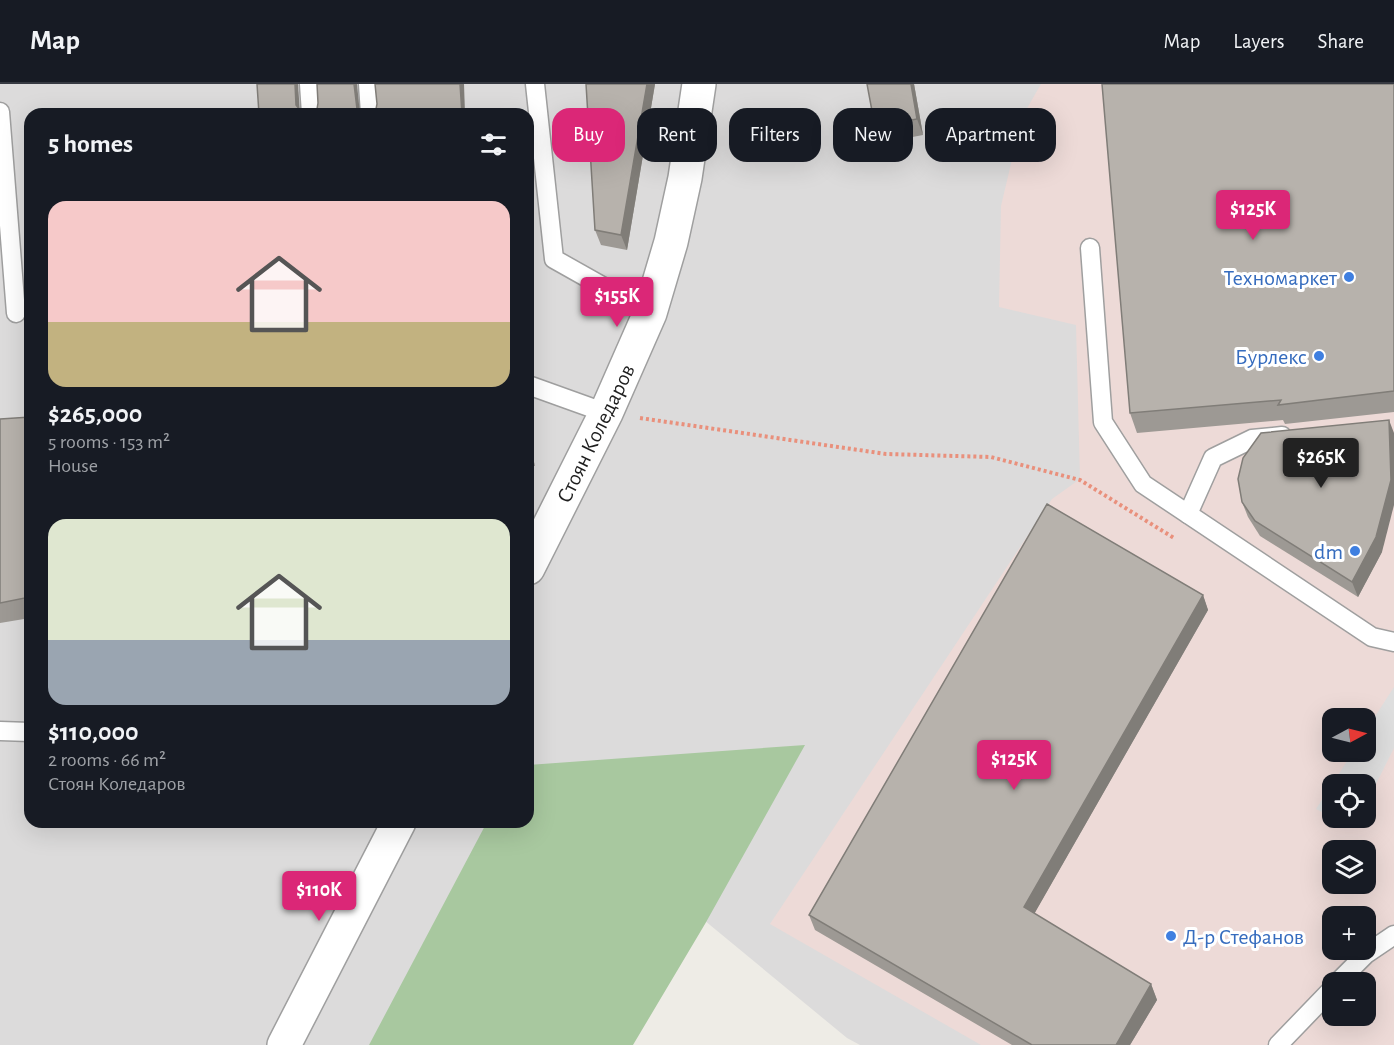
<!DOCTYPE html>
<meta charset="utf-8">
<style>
:root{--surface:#171b24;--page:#242831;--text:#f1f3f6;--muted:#9ea1a6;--line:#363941;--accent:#db2777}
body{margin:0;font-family:"Alegreya Sans",sans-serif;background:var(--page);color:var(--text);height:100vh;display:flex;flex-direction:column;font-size:22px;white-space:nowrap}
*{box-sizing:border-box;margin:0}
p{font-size:20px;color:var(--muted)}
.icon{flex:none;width:33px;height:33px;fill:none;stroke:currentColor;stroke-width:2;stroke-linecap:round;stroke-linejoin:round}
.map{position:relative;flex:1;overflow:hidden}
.side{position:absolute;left:24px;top:24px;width:510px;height:720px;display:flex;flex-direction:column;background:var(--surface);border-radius:18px;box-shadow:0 6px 24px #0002}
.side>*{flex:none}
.hud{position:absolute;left:552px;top:24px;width:570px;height:54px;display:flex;gap:12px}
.needle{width:39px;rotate:83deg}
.fabs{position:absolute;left:1322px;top:624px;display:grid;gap:12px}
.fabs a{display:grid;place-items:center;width:54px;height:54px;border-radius:12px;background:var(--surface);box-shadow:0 6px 24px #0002;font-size:30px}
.price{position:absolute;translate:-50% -51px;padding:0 14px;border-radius:6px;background:var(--accent);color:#fff;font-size:20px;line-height:39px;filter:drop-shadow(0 2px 3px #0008)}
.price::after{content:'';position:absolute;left:50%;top:36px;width:18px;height:14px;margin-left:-9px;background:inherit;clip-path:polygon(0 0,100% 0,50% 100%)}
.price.active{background:#222;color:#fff}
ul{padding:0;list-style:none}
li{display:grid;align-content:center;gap:12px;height:318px;padding:0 24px}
li span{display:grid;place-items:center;height:186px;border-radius:18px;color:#555}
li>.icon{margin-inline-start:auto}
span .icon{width:108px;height:108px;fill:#fffc;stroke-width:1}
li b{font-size:26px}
h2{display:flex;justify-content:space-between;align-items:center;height:72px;padding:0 24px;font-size:26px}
.pill{padding:0 21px;border-radius:18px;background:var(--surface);box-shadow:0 6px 24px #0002;font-size:21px;line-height:54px}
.pill.active{background:var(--accent);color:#fff}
header{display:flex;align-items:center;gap:36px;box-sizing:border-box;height:84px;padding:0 30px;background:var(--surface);border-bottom:2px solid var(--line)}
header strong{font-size:28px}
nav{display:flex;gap:33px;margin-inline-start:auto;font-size:21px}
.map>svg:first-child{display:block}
.residential{fill:#dcdbdb;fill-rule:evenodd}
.commercial{fill:#eddad7;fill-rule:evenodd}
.forest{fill:#a8c89f}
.parking{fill:#dedede}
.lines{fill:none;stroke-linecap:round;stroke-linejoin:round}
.service-casing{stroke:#9f9f9f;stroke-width:21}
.minor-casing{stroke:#9f9f9f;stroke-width:36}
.path{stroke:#e9907c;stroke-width:4;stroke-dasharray:3 3;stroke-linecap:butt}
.service{stroke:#fff;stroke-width:18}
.minor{stroke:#fff;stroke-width:33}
.wall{fill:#9d9994}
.shaded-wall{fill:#807d78}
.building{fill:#b7b2ac;stroke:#807d78;stroke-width:1.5}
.shop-dot{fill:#3f7fe0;stroke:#fff;stroke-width:2}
.labels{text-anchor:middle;stroke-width:6;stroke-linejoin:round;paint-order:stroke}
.shop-label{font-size:22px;fill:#366cbe;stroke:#fff;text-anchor:end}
.street-label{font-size:22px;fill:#1e1e1e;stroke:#fff}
</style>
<header>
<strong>Map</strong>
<nav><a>Map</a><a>Layers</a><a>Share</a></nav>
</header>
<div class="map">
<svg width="1394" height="961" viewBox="0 0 1394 961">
<rect width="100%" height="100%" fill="#eeece6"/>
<path class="residential" d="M0,0H1394V961H860L847,954L528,691V30H30V738H488L375,961H0ZM1332,634H1365V668H1332ZM1332,700H1365V734H1332ZM1332,766H1365V800H1332ZM1332,832H1365V866H1332ZM1332,898H1365V932H1332Z"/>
<path class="commercial" d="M1041,0H1394V961H981L770,840L1052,415L1080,395L1076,241L999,223L1001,122L1022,33ZM1332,634H1365V668H1332ZM1332,700H1365V734H1332ZM1332,766H1365V800H1332ZM1332,832H1365V866H1332ZM1332,898H1365V932H1332Z"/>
<polygon class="forest" points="805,661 705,840 633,961 369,961 487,738 528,738 528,681"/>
<polygon class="parking" points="1394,603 1394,664 1365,722 1365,700 1332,700 1332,733 1316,725 1353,668 1365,668 1365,648"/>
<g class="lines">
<g class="service-casing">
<g id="service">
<polyline points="309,0 311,30"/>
<polyline points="368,0 370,30"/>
<polyline points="535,0 554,175 650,229"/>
<polyline points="0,28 16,229"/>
<polyline points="1090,164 1103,338 1143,400 1188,430"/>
<polyline points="528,301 606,329"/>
<polyline points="1282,352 1252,355 1213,374 1188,430 1372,553 1394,558"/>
<polyline points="0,647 30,648"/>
<polyline points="1338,898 1366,870 1394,851"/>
<polyline points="1278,961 1332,905"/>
</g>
</g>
<g class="minor-casing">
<g id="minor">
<polyline points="528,484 606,329 650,229 671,158 685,94 699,0"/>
<polyline points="284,961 399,738"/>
</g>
</g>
<polyline class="path" points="640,334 886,370 991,373 1080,396 1174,454"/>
<use href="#service" class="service"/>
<use href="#minor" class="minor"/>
</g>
<g class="wall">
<polygon points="586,0 655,0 627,166 601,161 595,146"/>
<polygon points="914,0 923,51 881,59 875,43"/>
<polygon points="1394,0 1394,328 1285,340 1283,336 1137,349 1130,329"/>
<polygon points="30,333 30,534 0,539 0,335"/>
<polygon points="528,357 535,382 528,381"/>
<polygon points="1242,418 1382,468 1358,513 1260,452 1248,433"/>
<polygon points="1203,511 1208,526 1034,830 1151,900 1157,916 1130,961 1012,961 815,846 809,831"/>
</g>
<g class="shaded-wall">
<polygon points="295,0 298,0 300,30 296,21"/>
<polygon points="354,0 357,0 360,30 357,25"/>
<polygon points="460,0 464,0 465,30 462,30"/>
<polygon points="647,0 655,0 627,166 621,151"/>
<polygon points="911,0 914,0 923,51 917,35"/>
<polygon points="1389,336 1394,349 1394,421 1382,468 1358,513 1352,498"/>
<polygon points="528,357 535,382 528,362"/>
<polygon points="1203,511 1208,526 1029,839 1024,823"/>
<polygon points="1151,900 1157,916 1130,961 1116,961"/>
</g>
<g class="building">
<polygon points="257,0 295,0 296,21 303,30 259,30"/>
<polygon points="317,0 354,0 357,25 362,30 310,30 317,25 318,19"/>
<polygon points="375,0 460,0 462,30 369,30 376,25 377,20"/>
<polygon points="586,0 647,0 621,151 595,146"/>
<polygon points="867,0 911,0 917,35 875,43"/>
<polygon points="1102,0 1394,0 1394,307 1278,321 1281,316 1130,329"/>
<polygon points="30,333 30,513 0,519 0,335"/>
<polygon points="1389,336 1391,396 1376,453 1352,498 1255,437 1242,418 1238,395 1243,374 1261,349"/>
<polygon points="1047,420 1203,511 1024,823 1151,900 1116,961 1032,961 809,831"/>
</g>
<g class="shop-dot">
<circle cx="1349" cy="193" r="6"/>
<circle cx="1319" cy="272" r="6"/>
<circle cx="1355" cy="467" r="6"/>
<circle cx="1171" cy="852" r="6"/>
</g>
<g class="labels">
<g class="shop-label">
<text x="1337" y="201">Техномаркет</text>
<text x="1307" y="280">Бурлекс</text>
<text x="1343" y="475">dm</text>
<text x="1183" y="860" text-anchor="start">Д-р Стефанов</text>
</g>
<g class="street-label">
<text transform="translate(595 349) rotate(-64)" y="8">Стоян Коледаров</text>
</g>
</g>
</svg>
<div class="fabs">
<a><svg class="needle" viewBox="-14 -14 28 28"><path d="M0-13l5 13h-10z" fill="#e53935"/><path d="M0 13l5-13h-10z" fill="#9ea1a6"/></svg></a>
<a><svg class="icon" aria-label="locate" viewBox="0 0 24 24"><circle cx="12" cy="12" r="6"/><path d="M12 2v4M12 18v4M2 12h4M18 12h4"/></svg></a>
<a><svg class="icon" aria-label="layers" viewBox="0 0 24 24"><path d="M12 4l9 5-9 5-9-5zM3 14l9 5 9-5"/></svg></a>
<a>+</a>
<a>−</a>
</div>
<b class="price" style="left:1253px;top:157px">$125K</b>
<b class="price" style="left:617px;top:244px">$155K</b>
<b class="price active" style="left:1321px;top:405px">$265K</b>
<b class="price" style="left:1014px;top:707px">$125K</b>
<b class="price" style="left:319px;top:838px">$110K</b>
<div class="hud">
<a class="pill active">Buy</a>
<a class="pill">Rent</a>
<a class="pill">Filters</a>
<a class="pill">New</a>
<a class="pill">Apartment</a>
</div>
<section class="side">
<h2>5 homes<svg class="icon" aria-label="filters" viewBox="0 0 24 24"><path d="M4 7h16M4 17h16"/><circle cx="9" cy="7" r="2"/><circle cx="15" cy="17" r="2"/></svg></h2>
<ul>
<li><span style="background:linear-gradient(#f6c9c9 65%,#c2b280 0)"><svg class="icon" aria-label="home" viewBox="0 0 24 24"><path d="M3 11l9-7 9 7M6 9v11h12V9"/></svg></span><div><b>$265,000</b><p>5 rooms · 153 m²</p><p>House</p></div></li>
<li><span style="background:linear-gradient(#dfe7d0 65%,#9aa5b1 0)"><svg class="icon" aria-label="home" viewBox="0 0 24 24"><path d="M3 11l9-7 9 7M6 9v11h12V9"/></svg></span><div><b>$110,000</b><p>2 rooms · 66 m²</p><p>Стоян Коледаров</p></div></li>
</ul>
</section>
</div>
